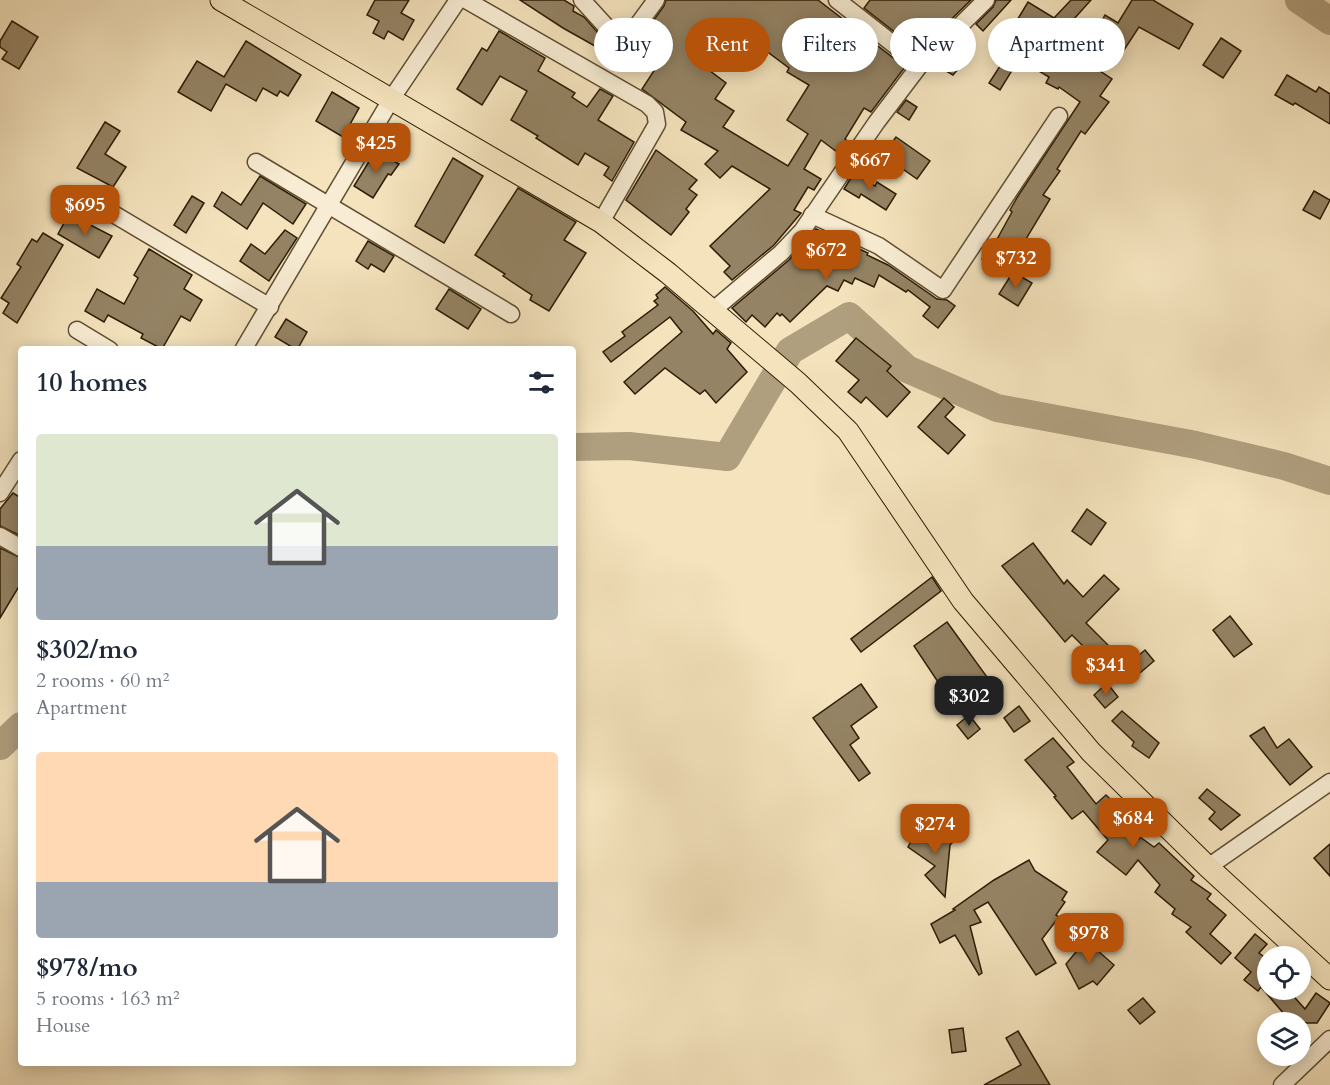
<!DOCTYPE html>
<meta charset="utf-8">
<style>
:root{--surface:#fff;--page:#f2f2f3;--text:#1f2937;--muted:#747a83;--accent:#b45309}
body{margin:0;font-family:Cardo,serif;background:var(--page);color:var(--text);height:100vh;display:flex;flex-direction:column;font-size:22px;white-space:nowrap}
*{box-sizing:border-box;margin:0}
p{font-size:20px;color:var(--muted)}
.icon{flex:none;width:33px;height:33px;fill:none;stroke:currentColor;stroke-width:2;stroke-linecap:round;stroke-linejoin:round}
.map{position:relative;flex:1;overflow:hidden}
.sheet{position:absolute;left:18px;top:346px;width:558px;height:720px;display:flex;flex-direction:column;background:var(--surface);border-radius:6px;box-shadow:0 3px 15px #0003}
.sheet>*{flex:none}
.top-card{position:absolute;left:594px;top:18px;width:570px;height:54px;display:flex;gap:12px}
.controls{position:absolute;left:1257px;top:946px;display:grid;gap:12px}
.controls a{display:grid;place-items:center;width:54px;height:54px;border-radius:50%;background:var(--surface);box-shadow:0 3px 15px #0003;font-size:30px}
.price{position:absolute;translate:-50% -51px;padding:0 14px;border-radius:12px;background:var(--accent);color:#fff;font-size:20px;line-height:39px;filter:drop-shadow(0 2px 3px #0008)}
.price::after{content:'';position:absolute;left:50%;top:36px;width:18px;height:14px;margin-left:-9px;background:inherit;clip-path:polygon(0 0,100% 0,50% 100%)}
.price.selected{background:#222;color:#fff}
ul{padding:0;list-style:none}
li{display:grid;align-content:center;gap:12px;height:318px;padding:0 18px}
li span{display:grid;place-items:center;height:186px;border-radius:6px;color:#555}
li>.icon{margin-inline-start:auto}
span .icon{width:108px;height:108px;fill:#fffc;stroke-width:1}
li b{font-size:26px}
h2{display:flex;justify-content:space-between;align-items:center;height:72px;padding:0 18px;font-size:26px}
.tag{padding:0 21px;border-radius:27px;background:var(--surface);box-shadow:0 3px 15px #0003;font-size:21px;line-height:54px}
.tag.selected{background:var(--accent);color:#fff}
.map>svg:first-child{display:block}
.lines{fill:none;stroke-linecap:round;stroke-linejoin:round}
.river{stroke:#b09f7e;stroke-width:28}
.building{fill:#948364;stroke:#2d1c03;stroke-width:1.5;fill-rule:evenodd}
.minor-casing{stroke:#5f4e32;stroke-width:19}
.major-casing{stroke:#2d1c03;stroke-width:23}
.minor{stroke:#f8edd4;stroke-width:16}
.major{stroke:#f4e3bd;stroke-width:21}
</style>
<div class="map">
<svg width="1330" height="1085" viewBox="0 0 1330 1085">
<rect width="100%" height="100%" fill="#f4e3bd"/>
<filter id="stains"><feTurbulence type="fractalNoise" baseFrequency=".00333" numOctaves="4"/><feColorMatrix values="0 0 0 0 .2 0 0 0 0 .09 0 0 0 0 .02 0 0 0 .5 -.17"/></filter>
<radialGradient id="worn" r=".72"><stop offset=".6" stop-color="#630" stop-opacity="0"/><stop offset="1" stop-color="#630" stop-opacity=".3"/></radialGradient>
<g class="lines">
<g class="river">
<polyline points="1299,0 1330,21"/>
<polyline points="573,447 629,446 727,457 790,351 849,316 907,369 997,408 1196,445 1284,466 1330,481"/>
<polyline points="0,746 21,726"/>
</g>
</g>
<g class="building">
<polygon points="375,0 409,0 401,13 414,20 403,40 388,31 384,39 373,33 379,21 367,15"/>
<polygon points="520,0 564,0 574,6 573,11 584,17 607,43 602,50 563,28"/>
<path d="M666,0H818L905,67L871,112L864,108L845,139L850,143L841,155L821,140L804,169L821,179L814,190L808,187L794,210L801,213L774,245L732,280L724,272L730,266L710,246L770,189L732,166L720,178L705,164L718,151L681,130L686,122L642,89L661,60L638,42L664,6ZM708,37L738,56L750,39L789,68L787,72L809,85L787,120L808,134L788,166L723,127L734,111L715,99L726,83L693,58Z"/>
<polygon points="870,0 971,0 919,51 864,8"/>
<polygon points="996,0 1011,0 983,31 976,24 993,7"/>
<polygon points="1071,0 1091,0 1064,30 1089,50 1082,59 1112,79 1100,96 1109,102 1085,134 1081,131 1057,169 1060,171 1043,195 1050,199 1005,274 982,259 993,240 996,241 1012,212 1010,210 1018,196 1080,102 1059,87 1058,89 1046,83 1049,77 1019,59 1000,90 989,83 1006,57 998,52 1028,2 1054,18"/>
<polygon points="1132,0 1153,0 1193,24 1179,49 1139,27 1124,50 1096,31 1105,15 1118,23"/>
<polygon points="12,21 38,37 19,69 2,59 7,52 0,47 0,41"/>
<polygon points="499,31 545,58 538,71 575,93 572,97 587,107 600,89 613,96 598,120 634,142 612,181 604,175 609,167 585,153 578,165 536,138 538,136 511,120 527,91 500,76 482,105 457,89 482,48 487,51"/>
<polygon points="1221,38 1241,51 1223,78 1203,65"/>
<polygon points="246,41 301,75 288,96 280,91 277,96 263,88 256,101 226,84 211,111 178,92 197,61 224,77"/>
<polygon points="953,47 967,58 953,75 941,68 939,71 933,67"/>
<polygon points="1287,75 1316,92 1319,87 1330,94 1330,124 1295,103 1293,105 1275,95"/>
<polygon points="332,92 359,108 343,137 316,121"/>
<polygon points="906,100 917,107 909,120 897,112"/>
<polygon points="105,122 120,131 105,154 126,167 113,187 77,168"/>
<polygon points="896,137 930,161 917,179 883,155"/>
<polygon points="376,150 399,164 391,175 388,174 373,198 354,186"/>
<polygon points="656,150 697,180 689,189 697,195 686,209 689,212 671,235 626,200"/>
<polygon points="453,158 483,176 444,243 415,226"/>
<polygon points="854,173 875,186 877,182 896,194 886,210 861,194 859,198 844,189"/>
<polygon points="260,176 306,204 293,224 263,203 247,229 214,206 222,192 241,205"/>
<polygon points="518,188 576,222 564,240 586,253 549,311 530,300 532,295 503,276 505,274 475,255"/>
<polygon points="1314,191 1330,200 1320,219 1303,210"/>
<polygon points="192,196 204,203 186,233 174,225"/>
<polygon points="69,214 112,236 99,258 58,234"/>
<polygon points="816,229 868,253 867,255 888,265 937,299 947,300 955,306 938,328 923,316 930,307 908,290 906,292 879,275 874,287 855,278 852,284 844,280 838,291 827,286 790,322 782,314 780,316 777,313 765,327 752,315 746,322 732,308 789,260"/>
<polygon points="285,230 297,238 269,281 240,261 251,244 265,254"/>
<polygon points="43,233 63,245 17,323 3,313 9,303 1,298 21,267 17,264 32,239 37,242"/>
<polygon points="368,241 394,256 384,272 371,264 368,269 356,261"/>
<polygon points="149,249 192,275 184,289 202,300 190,321 181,316 162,349 141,338 143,334 108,315 104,322 85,311 97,289 124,304 138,278 134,275"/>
<polygon points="1013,272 1032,283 1018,306 999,294"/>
<polygon points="665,287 693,311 713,334 716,330 731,343 727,349 747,372 716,403 705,390 700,394 665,368 635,394 624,382 682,332 670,317 611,362 603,352 625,336 622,332 658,305 654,301 658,298 656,295"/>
<polygon points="449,289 481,309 468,329 436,309"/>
<polygon points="286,319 307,332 297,350 275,337"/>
<polygon points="856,338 891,366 887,371 910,392 887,417 866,397 861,403 848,392 859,380 836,361"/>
<polygon points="944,398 954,407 945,417 965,435 948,454 918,427"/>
<polygon points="13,493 21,498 21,536 0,526 0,509"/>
<polygon points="1087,509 1106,523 1091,545 1072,531"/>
<polygon points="1033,543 1064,584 1067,580 1083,597 1104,575 1119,589 1086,623 1116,653 1100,663 1072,635 1065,642 1002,566"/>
<polygon points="0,548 21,558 21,583 0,618"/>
<polygon points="932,577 941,591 861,652 851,639"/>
<polygon points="1230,616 1252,644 1234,657 1213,630"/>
<polygon points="947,622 995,688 970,707 949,678 940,685 914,646"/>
<polygon points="1145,650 1154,661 1134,678 1125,667"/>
<polygon points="1107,683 1118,697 1105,708 1094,695"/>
<polygon points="861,684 877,707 851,726 859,738 850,745 870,773 859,781 813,718"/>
<polygon points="1019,706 1030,721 1014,732 1004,718"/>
<polygon points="1122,711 1159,743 1149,758 1132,746 1134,742 1112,721"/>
<polygon points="969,715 980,729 968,739 957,725"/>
<polygon points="1264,727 1277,748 1289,739 1312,767 1290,785 1250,736"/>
<polygon points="1053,738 1074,762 1067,767 1096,804 1106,795 1115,804 1108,810 1139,839 1140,837 1154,847 1159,843 1194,876 1191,880 1211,894 1207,899 1226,915 1210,934 1231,953 1221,964 1186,932 1191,927 1172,914 1175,909 1155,892 1160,885 1138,860 1126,875 1097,852 1108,840 1083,811 1072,819 1054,797 1056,796 1025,760"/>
<polygon points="1207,789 1240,815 1221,830 1209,819 1215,812 1199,798"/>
<polygon points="935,823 952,843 950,845 945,897 925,875 935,866 908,847 914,836 919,840"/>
<polygon points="1330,844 1330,876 1314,858"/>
<polygon points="1029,860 1035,871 1067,892 1062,900 1065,902 1056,915 1059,917 1042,939 1056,963 1036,975 988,902 974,910 981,922 970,926 982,973 979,975 955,935 940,943 931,924 955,910 953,909 994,880"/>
<polygon points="1255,934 1267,944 1259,953 1268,960 1268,990 1288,990 1305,1009 1316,993 1330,1003 1317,1023 1280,1023 1285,1015 1261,987 1258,991 1244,980 1251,972 1235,958"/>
<polygon points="1090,935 1102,943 1097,950 1114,965 1097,985 1093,981 1079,989 1066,964"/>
<polygon points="1143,998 1155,1012 1140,1024 1128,1010"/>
<polygon points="963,1028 966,1051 952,1053 949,1030"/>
<polygon points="1018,1031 1050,1085 984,1085 1021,1065 1006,1038"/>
</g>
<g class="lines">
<g class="minor-casing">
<g id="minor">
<polyline points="466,0 647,104 655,112 657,124 601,222"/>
<polyline points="582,0 623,45 656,0"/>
<polyline points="837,0 920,65 986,0"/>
<polyline points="256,162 511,314"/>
<polyline points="95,203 270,307"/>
<polyline points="812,215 879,246 943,290 1059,116"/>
<polyline points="712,311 781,253 802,231 876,123 920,65"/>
<polyline points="77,330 110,350"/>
<polyline points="243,350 392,98 458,0"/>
<polyline points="0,493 21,460"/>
<polyline points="0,536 21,548"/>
<polyline points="1208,867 1330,782"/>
<polyline points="1282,1085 1330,1039"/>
</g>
</g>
<g class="major-casing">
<polyline id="major" points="221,0 601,222 668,273 798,383 848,431 963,601 1091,752 1208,867 1330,979"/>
</g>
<use href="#minor" class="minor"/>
<use href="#major" class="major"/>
</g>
<rect width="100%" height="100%" filter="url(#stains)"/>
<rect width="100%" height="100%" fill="url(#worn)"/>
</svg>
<div class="controls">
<a><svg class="icon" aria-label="locate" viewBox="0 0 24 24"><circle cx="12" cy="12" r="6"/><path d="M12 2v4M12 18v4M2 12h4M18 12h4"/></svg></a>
<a><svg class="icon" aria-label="layers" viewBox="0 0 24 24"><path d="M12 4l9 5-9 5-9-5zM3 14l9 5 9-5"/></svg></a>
</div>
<b class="price" style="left:376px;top:174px">$425</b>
<b class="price" style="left:870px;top:191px">$667</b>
<b class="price" style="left:85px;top:236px">$695</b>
<b class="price" style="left:826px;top:281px">$672</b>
<b class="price" style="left:1016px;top:289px">$732</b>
<b class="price" style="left:1106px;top:696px">$341</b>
<b class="price selected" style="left:969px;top:727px">$302</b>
<b class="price" style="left:1133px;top:849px">$684</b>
<b class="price" style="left:935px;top:855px">$274</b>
<b class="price" style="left:1089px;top:964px">$978</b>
<div class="top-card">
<a class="tag">Buy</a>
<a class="tag selected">Rent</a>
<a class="tag">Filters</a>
<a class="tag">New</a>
<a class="tag">Apartment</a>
</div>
<section class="sheet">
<h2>10 homes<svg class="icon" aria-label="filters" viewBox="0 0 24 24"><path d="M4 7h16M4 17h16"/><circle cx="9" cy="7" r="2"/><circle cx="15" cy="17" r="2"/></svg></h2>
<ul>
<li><span style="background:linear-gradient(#dfe7d0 60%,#9aa5b1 0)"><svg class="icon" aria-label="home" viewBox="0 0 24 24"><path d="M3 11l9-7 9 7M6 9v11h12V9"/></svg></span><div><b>$302/mo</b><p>2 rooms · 60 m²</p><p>Apartment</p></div></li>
<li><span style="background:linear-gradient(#ffd9b3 70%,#9aa5b1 0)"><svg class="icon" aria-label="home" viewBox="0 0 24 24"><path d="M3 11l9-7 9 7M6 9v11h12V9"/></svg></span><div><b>$978/mo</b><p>5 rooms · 163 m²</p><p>House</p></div></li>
</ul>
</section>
</div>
